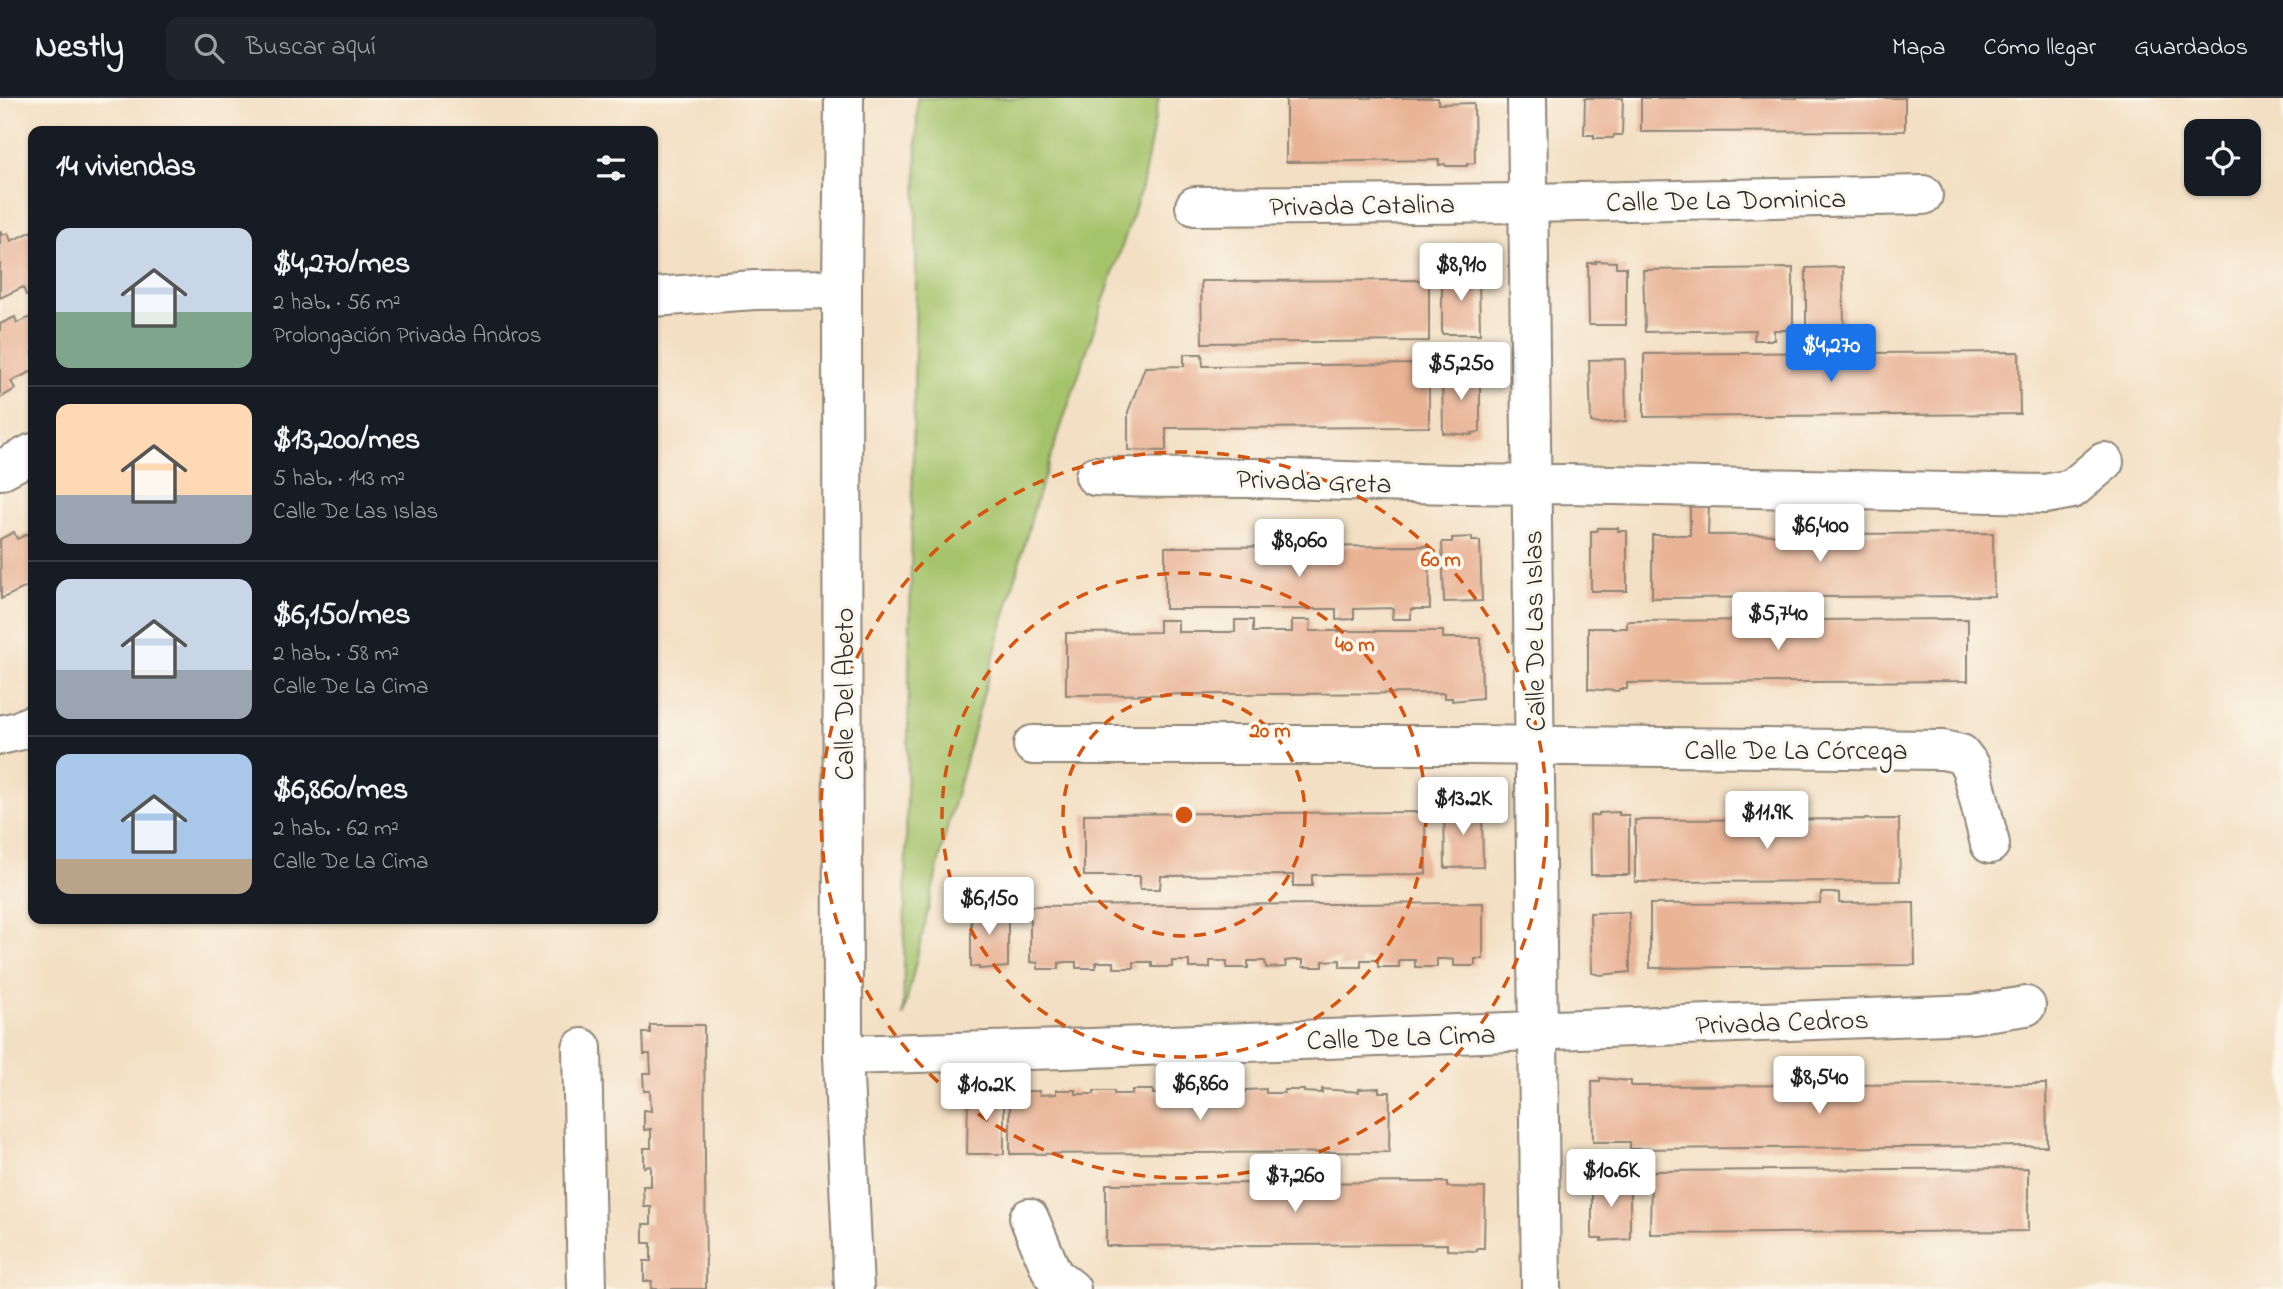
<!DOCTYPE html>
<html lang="es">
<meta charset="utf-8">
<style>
:root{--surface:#171b24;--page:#20242c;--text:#f1f3f6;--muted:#9ea1a6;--line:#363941;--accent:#1a73e8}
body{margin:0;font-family:"Indie Flower",sans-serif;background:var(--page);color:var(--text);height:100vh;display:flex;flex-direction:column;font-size:26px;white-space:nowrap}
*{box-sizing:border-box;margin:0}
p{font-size:23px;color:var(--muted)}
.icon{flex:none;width:38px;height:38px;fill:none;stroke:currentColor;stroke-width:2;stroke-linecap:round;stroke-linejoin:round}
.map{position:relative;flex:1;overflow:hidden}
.details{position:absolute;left:28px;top:28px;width:630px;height:798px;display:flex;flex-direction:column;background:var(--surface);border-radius:14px;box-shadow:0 2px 5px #0004}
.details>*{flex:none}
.controls{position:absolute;left:2184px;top:21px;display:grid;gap:14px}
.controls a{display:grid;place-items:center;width:77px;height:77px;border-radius:14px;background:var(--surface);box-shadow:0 2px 5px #0004;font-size:35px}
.price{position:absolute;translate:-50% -60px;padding:0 16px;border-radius:7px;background:#fff;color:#222;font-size:23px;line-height:46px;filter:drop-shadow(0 2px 4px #0008)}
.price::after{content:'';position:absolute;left:50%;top:42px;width:21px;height:16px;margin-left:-10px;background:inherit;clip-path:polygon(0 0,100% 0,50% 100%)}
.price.on{background:var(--accent);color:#fff}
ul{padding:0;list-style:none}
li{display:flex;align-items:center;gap:21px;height:175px;padding:0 28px}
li+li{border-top:2px solid var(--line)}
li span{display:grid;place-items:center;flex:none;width:196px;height:140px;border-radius:14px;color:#555}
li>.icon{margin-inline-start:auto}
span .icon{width:84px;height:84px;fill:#fffc;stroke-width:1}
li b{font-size:30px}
h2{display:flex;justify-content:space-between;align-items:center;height:84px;padding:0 28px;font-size:30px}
header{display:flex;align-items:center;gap:42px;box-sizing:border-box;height:98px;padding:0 35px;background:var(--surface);border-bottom:2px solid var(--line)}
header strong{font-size:33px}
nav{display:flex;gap:38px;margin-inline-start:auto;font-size:24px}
.search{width:490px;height:63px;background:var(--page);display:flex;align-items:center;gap:18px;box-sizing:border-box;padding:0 24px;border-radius:14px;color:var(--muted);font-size:26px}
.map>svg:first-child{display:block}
.green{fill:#a5c36b;stroke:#68774b;stroke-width:2}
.building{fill:#e9b496}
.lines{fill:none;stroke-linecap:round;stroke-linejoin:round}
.minor-casing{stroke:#8f8577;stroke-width:42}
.primary-casing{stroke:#8f8577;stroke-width:42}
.minor{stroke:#fff;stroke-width:38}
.primary{stroke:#fff;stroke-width:38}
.ring{fill:none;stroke:#d5540f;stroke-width:3.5;stroke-dasharray:12 9}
.labels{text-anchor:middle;stroke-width:7;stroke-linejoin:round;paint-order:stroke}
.street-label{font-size:28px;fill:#2b2b2b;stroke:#fbf7ec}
.centre{fill:#d5540f;stroke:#fbf7ec;stroke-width:3.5}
.ring-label{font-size:21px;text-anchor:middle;font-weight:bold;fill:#d5540f;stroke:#fbf7ec;stroke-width:7;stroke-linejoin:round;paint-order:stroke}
</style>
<header>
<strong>Nestly</strong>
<div class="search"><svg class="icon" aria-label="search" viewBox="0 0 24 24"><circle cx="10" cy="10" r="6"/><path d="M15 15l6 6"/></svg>Buscar aquí</div>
<nav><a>Mapa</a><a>Cómo llegar</a><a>Guardados</a></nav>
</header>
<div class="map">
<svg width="2283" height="1191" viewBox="0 0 2283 1191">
<rect width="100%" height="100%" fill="#fbf7ec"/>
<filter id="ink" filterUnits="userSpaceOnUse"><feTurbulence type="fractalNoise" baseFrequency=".0143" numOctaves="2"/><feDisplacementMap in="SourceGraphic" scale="14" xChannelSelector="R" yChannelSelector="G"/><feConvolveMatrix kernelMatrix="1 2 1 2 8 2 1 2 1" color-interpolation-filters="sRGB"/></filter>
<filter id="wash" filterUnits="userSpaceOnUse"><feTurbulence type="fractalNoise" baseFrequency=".00686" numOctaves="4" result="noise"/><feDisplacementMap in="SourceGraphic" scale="28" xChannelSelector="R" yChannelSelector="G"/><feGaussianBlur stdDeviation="1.57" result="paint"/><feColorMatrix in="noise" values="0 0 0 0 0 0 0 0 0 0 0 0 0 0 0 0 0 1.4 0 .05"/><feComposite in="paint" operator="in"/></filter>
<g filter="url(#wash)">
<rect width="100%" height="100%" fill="#f3dfc3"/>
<polygon class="green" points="917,0 1159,0 1142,89 1037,400 948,726 903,919 916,184"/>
<g id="blocks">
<g class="building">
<polygon points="1286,0 1438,0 1438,6 1474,5 1475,65 1467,66 1467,68 1446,68 1445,66 1439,67 1439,62 1286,64"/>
<polygon points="1585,0 1623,0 1622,37 1614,37 1613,40 1594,40 1594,37 1584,37"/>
<polygon points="1641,0 1905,0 1905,33 1641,34"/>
<polygon points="0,132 2,137 8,135 11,143 33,133 33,194 26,197 23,189 0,200"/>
<polygon points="1595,163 1616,164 1616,169 1626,169 1626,227 1589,227 1588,165 1596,165"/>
<polygon points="1843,169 1844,231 1806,231 1806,170"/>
<polygon points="1793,170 1793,232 1774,232 1774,242 1754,242 1755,232 1645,234 1643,172"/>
<polygon points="1450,173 1470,173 1471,176 1479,176 1480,236 1442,236 1442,176 1450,176"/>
<polygon points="1429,182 1429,243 1202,245 1201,183"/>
<polygon points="33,218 33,273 11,283 15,291 0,300 0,226 15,219 17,225"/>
<polygon points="1852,243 1871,243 1871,255 2019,254 2020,316 1644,319 1644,256 1852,254"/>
<polygon points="1184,256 1202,256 1203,268 1429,266 1429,329 1166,330 1166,353 1128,352 1128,314 1145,269 1184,268"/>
<polygon points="1625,261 1626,323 1599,326 1591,324 1589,262"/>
<polygon points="1442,273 1480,273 1480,334 1471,335 1472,337 1443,335"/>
<polygon points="1709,405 1708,437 1993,435 1994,498 1652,500 1652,437 1690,437 1690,406"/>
<polygon points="1598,430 1618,430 1618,433 1627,433 1627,493 1591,493 1591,433 1597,433"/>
<polygon points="14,434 17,441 30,435 33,441 33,476 30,478 33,486 1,501 0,441"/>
<polygon points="1472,439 1472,443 1480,443 1482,503 1444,504 1442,444 1452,444 1452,440"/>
<polygon points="1429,448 1430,511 1411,511 1411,521 1392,521 1393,510 1354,511 1354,521 1336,522 1336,511 1165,511 1165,449"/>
<polygon points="1968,521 1968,583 1627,585 1627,591 1619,591 1618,593 1588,591 1588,530 1627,530 1627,523"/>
<polygon points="1159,522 1178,522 1178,534 1235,534 1235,522 1253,522 1253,534 1292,534 1292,522 1311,522 1310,533 1443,533 1443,540 1481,540 1482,600 1452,603 1452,600 1444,600 1444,595 1066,597 1066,535 1159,534"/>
<polygon points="1453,706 1473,706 1473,710 1482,710 1483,769 1445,770 1444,710 1453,710"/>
<polygon points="1425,714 1426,776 1312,777 1312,788 1293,788 1293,777 1161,778 1160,791 1140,791 1140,778 1084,778 1084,716"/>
<polygon points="1619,714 1619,717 1629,717 1629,777 1591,777 1590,718 1599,717 1599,715"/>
<polygon points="1899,721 1900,783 1635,784 1635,722"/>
<polygon points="1821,795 1839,795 1839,805 1914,804 1915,867 1650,870 1650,806 1820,805"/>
<polygon points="1483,805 1483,861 1475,861 1475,868 1454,868 1454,862 1445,861 1437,861 1437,869 1415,869 1415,862 1399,862 1399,869 1378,869 1378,862 1361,862 1361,869 1340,869 1340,862 1323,863 1323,869 1303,869 1303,862 1294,862 1285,863 1286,869 1266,870 1265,863 1248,863 1248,870 1227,870 1227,863 1210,863 1210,870 1189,870 1189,863 1172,863 1172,869 1152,869 1152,864 1134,864 1134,870 1114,870 1114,864 1096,864 1096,870 1076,870 1076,864 1067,864 1059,865 1059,871 1038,871 1038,865 1030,864 1030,808"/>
<polygon points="971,808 1008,808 1008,869 979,871 979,869 971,869"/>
<polygon points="1629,814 1630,874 1600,877 1592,875 1590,815"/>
<polygon points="650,927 704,927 706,1191 651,1191 652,1183 644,1183 644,1163 651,1163 651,1145 643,1145 643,1126 651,1126 651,1109 644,1109 643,1088 651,1088 651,1068 644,1069 644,1050 651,1050 651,1031 644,1032 644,1012 651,1013 650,993 644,993 643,975 651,975 650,956 644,956 643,935 650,935"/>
<polygon points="1600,980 1631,983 1631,988 2046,986 2047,1048 1630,1051 1630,1044 1593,1044 1592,983 1600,983"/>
<polygon points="1379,990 1379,994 1390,994 1389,1054 1010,1056 1010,997 1020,997 1020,993 1039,993 1040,997 1056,996 1056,992 1076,992 1076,996 1094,996 1094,993 1114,993 1114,996 1132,996 1132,992 1153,992 1153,996 1170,996 1170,992 1190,992 1190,996 1200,995 1208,995 1209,991 1244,995 1246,992 1266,991 1266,995 1284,995 1284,992 1304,992 1304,994 1322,995 1322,991 1359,994 1359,991"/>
<polygon points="975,993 994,993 994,996 1004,995 1004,1056 967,1056 968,995 976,995"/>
<polygon points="2028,1070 2028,1133 1650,1136 1651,1073"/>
<polygon points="1592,1080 1630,1080 1630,1141 1601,1143 1602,1141 1592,1141"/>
<polygon points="1447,1084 1447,1089 1485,1090 1484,1150 1477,1150 1477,1153 1447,1152 1447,1146 1106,1148 1106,1086"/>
</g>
</g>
</g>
<g filter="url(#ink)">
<use href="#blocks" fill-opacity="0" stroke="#8f8577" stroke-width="2"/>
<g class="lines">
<g class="minor-casing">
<g id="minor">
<polyline points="1527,0 1541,1191"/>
<polyline points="1195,108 1528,105 1923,97"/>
<polyline points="653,199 755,192 842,191"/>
<polyline points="0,372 33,355"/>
<path d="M1095,378C1149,381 1202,379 1256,380C1359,383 1462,388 1566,386L2045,396L2072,391L2104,364"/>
<polyline points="0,637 18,633 33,626"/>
<polyline points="1033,647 1470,647 1943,652 1961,656 1971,669 1990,746"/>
<polyline points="582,950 587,1191"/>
<polyline points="843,957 1065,951 1972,916 2026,908"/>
<polyline points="1029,1120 1053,1177 1071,1191"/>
</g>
</g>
<g class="primary-casing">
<polyline id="primary" points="844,0 842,191 843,957 854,1191"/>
</g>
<use href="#minor" class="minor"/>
<use href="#primary" class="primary"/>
</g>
</g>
<g class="ring">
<circle cx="1184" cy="717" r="121"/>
<circle cx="1184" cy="717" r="242"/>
<circle cx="1184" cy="717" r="363"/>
</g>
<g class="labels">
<g class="street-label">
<text transform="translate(1726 101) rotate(-1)" y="10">Calle De La Dominica</text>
<text transform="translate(1362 106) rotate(-1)" y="10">Privada Catalina</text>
<text transform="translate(1314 382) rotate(2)" y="10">Privada Greta</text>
<text transform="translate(1533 533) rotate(-91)" y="10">Calle De Las Islas</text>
<text transform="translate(843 596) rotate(-90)" y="10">Calle Del Abeto</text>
<text x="1796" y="661">Calle De La Córcega</text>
<text transform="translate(1782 923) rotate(-2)" y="10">Privada Cedros</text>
<text transform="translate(1401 938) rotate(-2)" y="10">Calle De La Cima</text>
</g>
</g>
<circle cx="1184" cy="717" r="10" class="centre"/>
<g class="ring-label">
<text x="1441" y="468">60 m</text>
<text x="1355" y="553">40 m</text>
<text x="1270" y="639">20 m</text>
</g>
</svg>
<div class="controls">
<a><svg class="icon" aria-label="locate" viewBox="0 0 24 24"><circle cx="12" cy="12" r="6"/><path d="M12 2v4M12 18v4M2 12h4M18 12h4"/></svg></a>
</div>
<b class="price" style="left:1461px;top:205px">$8,910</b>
<b class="price on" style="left:1831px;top:286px">$4,270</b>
<b class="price" style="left:1461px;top:304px">$5,250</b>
<b class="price" style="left:1820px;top:466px">$6,400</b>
<b class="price" style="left:1299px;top:481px">$8,060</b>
<b class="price" style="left:1778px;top:554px">$5,740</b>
<b class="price" style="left:1463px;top:739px">$13.2K</b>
<b class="price" style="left:1767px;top:753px">$11.9K</b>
<b class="price" style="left:989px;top:839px">$6,150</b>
<b class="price" style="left:1819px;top:1018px">$8,540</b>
<b class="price" style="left:1200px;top:1024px">$6,860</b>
<b class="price" style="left:986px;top:1025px">$10.2K</b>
<b class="price" style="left:1611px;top:1111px">$10.6K</b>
<b class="price" style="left:1295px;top:1116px">$7,260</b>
<section class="details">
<h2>14 viviendas<svg class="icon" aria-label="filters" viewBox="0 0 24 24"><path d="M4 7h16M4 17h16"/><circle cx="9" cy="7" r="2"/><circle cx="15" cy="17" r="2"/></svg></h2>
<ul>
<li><span style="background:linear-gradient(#c9d6e8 60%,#7fa58c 0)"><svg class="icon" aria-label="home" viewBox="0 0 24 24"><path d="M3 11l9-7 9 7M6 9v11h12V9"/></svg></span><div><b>$4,270/mes</b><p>2 hab. · 56 m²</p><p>Prolongación Privada Andros</p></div></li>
<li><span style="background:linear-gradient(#ffd9b3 65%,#9aa5b1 0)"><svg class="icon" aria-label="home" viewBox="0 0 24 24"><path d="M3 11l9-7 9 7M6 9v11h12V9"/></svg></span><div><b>$13,200/mes</b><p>5 hab. · 143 m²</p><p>Calle De Las Islas</p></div></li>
<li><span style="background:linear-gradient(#c9d6e8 65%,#9aa5b1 0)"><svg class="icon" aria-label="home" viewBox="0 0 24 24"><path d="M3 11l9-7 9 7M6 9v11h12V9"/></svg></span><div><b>$6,150/mes</b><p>2 hab. · 58 m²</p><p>Calle De La Cima</p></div></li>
<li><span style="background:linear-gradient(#a9c7e8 75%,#b9a48a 0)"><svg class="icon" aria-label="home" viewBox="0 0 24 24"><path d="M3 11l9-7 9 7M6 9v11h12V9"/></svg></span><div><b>$6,860/mes</b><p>2 hab. · 62 m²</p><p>Calle De La Cima</p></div></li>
</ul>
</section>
</div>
